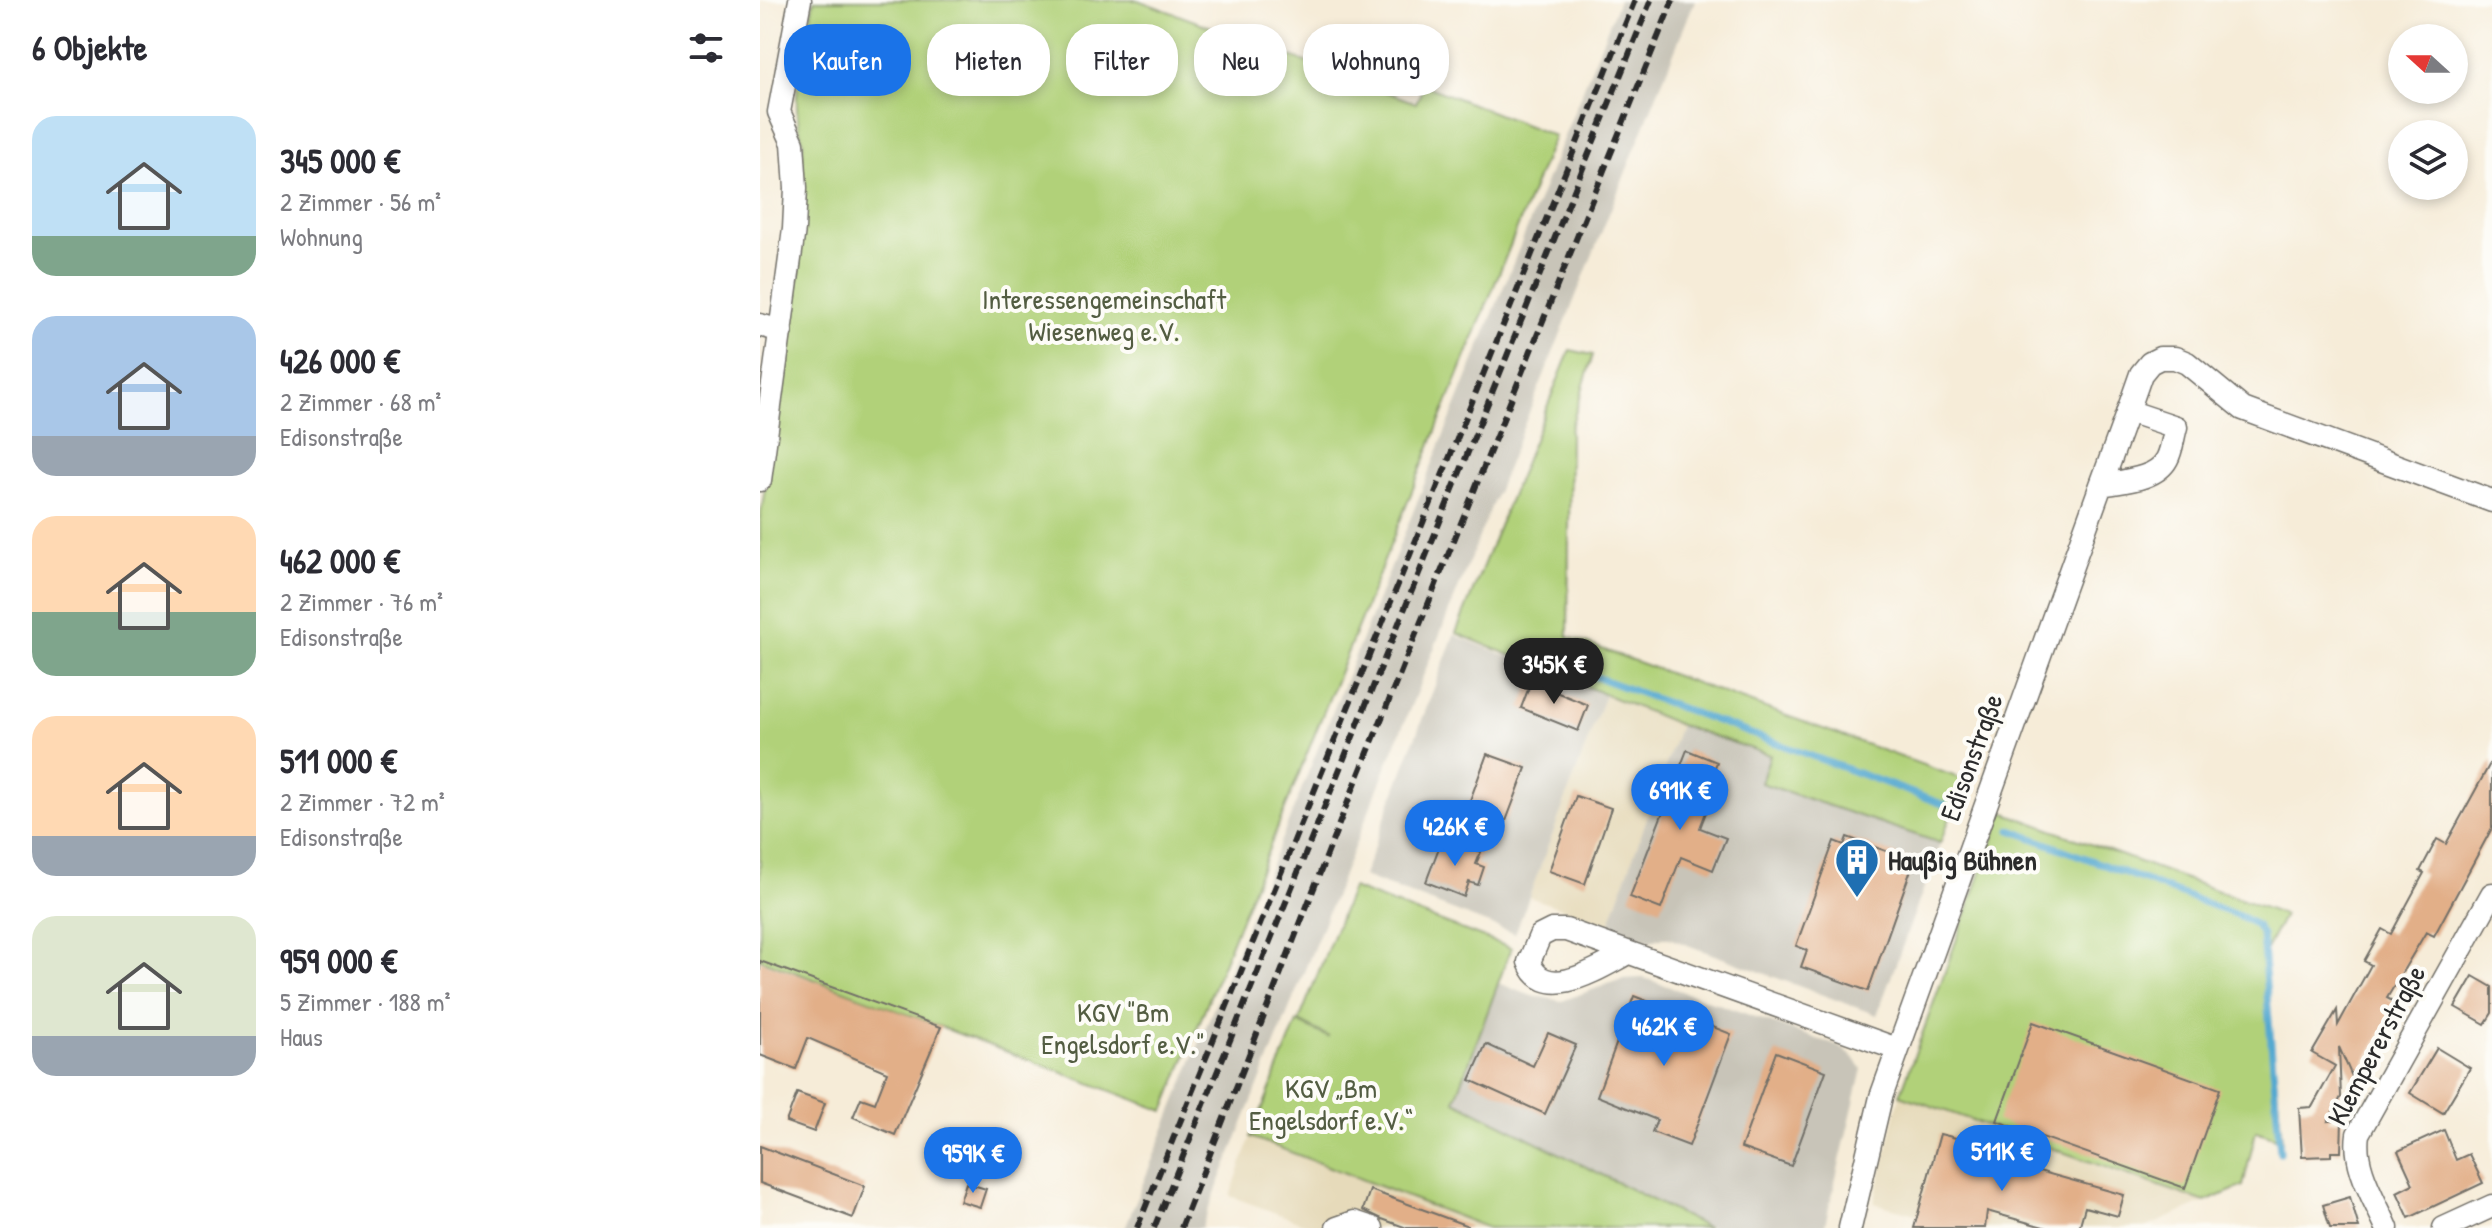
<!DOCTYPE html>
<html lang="de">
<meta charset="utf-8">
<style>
:root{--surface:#fff;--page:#f7f7f7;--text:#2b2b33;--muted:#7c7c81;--accent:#1a73e8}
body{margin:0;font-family:"Patrick Hand",sans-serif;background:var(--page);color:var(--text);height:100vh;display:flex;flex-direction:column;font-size:30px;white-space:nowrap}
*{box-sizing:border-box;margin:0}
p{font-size:26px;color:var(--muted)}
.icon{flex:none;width:44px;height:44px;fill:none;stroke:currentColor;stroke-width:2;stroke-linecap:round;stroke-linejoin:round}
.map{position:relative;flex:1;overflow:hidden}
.details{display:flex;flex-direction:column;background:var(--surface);width:760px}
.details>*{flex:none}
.banner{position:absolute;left:24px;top:24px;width:760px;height:72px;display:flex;gap:16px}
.needle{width:52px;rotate:291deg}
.controls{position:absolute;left:1628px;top:24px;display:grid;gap:16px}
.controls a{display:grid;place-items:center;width:80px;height:80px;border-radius:50%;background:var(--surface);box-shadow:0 4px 12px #0003;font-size:40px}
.price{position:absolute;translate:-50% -68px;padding:0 18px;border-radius:28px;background:var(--accent);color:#fff;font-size:26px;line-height:52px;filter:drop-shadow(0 2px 4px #0008)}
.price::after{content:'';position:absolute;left:50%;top:48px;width:24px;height:18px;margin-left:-12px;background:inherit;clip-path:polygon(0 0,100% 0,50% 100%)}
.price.on{background:#222;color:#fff}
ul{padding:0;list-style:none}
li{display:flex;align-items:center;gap:24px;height:200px;padding:0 32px}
li span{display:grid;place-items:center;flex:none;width:224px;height:160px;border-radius:24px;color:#555}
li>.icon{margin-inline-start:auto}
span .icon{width:96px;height:96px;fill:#fffc;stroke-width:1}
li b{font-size:34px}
h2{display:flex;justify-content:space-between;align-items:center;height:96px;padding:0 32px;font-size:34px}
.chip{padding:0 28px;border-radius:32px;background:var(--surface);box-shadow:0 4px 12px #0003;font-size:28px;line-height:72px}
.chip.on{background:var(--accent);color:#fff}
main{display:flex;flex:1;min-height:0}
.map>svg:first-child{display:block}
.built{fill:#e6daba}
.industrial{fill:#c8c4b8}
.green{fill:#b1d179;stroke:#6e7e52;stroke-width:2}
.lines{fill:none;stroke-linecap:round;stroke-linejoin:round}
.stream{stroke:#54a9d0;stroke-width:7}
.building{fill:#e2af88}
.minor-casing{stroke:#726f68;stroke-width:25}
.minor{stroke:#fff;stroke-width:22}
.rail{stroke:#2b2b2b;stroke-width:6;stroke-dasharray:12 6;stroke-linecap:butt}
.labels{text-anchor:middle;stroke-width:8;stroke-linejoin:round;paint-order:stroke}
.park-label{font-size:28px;fill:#535d42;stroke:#fdfcf7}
.street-label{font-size:28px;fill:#2b2b2b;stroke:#fdfcf7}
.poi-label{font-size:28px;font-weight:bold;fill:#2b2b2b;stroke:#fdfcf7;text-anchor:start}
</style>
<main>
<section class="details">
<h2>6 Objekte<svg class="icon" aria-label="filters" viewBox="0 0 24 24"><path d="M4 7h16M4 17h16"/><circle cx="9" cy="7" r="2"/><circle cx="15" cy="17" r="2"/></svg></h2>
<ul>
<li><span style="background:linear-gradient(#bfe0f5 75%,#7fa58c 0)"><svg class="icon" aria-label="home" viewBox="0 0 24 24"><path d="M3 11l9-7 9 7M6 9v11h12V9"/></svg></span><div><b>345 000 €</b><p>2 Zimmer · 56 m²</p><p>Wohnung</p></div></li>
<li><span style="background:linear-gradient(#a9c7e8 75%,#9aa5b1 0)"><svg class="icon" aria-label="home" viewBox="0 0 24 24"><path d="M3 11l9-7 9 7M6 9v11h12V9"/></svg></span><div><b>426 000 €</b><p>2 Zimmer · 68 m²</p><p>Edisonstraße</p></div></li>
<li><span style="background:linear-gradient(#ffd9b3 60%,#7fa58c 0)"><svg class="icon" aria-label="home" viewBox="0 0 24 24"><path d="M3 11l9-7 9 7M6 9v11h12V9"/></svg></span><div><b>462 000 €</b><p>2 Zimmer · 76 m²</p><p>Edisonstraße</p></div></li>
<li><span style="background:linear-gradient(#ffd9b3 75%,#9aa5b1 0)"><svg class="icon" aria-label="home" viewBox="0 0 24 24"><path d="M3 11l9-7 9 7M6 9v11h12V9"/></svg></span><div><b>511 000 €</b><p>2 Zimmer · 72 m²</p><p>Edisonstraße</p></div></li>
<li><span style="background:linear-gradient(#dfe7d0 75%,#9aa5b1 0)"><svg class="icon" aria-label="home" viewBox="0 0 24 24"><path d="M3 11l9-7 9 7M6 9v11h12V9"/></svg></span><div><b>959 000 €</b><p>5 Zimmer · 188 m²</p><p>Haus</p></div></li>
</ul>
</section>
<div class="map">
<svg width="1732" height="1228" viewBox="0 0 1732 1228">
<rect width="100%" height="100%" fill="#fdfcf7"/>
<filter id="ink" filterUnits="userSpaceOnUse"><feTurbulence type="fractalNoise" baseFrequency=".0125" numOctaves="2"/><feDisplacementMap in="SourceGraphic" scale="16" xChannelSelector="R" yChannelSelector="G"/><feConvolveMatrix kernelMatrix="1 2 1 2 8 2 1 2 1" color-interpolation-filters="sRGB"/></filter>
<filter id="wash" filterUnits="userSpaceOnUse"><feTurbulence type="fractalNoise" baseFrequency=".006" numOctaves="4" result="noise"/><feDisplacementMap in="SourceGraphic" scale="32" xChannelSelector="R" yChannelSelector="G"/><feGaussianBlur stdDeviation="1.8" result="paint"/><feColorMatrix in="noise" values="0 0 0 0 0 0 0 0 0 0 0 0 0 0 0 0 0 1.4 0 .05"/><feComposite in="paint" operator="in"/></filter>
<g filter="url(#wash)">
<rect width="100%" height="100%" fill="#f6ecd8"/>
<g class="built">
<polygon points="845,695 920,725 849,925 769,897"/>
<polygon points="1140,1095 1445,1202 1385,1228 1208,1228 1114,1203"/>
<polygon points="491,1137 728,1228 545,1228 546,1224 470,1196"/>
</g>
<g class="industrial">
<polygon points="859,0 935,0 441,1228 365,1228"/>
<polygon points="694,635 845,695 755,934 603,876"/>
<polygon points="920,725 1010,756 1002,783 1180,844 1117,1015 906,937 889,941 849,925"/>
<polygon points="884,978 1080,1047 1094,1058 1102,1069 1064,1228 951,1228 695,1101 738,983 769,995 802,1001 862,979"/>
</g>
<g class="green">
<path d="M54,0H378L656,103L664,85L794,136L404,1111L0,959V519L39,271L43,141C27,96 46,45 54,0Z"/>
<polygon points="810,350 833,355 810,430 808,637 1205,780 1180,843 1001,783 1010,755 920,725 696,633"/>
<polygon points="1243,812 1524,915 1504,953 1522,1140 1496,1131 1483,1186 1445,1202 1140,1095"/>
<polygon points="592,888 751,948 695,1101 948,1228 728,1228 491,1137 537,1022 569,1037 539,1021"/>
</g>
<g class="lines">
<g class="stream">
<polyline points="779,656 1185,805"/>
<polyline points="1251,830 1482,917 1496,925 1502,935 1520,1152"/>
</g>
</g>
<g id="blocks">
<g class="building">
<polygon points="771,682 828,705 818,731 761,708"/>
<polygon points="927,750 957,762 946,791 953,794 940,828 966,838 953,870 921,857 901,909 870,897"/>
<polygon points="727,754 766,768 746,821 708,806"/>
<polygon points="1732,760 1732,828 1674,936 1666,932 1627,998 1638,1004 1594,1081 1579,1047 1581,1097 1568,1121 1582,1120 1581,1152 1571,1152 1571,1156 1542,1157 1539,1108 1552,1107 1575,1066 1552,1053 1577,1010 1578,1025 1611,965 1604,961 1622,929 1631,934 1664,873 1660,871 1677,839 1686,844"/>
<polygon points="816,796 851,808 825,884 789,871"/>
<polygon points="683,837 721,852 716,864 724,867 718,885 709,882 704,897 666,882"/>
<polygon points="1087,837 1154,861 1108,991 1041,967 1047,950 1036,946 1074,841 1084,845"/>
<polygon points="0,961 181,1027 135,1135 93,1117 101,1098 115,1103 127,1072 48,1038 36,1069 0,1055"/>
<polygon points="1713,976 1732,987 1732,1013 1725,1024 1695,1007"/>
<polygon points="874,996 971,1034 929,1146 892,1132 897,1120 837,1096"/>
<polygon points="1273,1022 1460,1089 1425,1188 1237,1121"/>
<polygon points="788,1033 816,1045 785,1114 710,1080 726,1044 773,1066"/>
<polygon points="1677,1048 1710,1068 1683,1113 1650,1093"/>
<polygon points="1016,1052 1066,1071 1031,1166 981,1148"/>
<polygon points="37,1093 65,1103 54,1132 26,1122"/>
<polygon points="1684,1130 1696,1160 1709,1154 1723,1183 1649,1218 1637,1192 1653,1184 1638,1151"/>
<polygon points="1180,1134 1208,1141 1205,1150 1364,1195 1358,1216 1325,1207 1319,1228 1287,1228 1227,1211 1225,1228 1154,1228"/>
<polygon points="0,1146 105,1186 93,1218 0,1183"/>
<polygon points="206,1183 226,1189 220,1207 200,1201"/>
<polygon points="610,1190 708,1226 708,1228 647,1228 622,1219 603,1210"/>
<polygon points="1590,1197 1599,1228 1570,1228 1563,1205"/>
</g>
</g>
</g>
<g filter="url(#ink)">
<use href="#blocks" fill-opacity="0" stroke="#726f68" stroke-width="2"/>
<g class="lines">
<g class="minor-casing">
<g id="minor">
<polyline points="0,325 21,331"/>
<polyline points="1368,411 1381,374 1390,363 1400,358 1415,358 1427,363 1483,409 1732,501"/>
<polyline points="0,480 34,229 36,188 33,143 19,112 40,0"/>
<path d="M868,953C842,966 785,1005 769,962L780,936L792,930H806L1137,1049"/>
<polyline points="577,1228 594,1222 612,1228"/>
<path d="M1090,1228L1121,1097L1341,485L1368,411L1416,427C1413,437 1412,450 1407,459C1396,480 1362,481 1341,485"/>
<path d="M1627,1228C1614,1198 1593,1167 1598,1134L1732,894"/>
<polyline points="1684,1228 1732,1206"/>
</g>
</g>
<use href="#minor" class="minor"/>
<g class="rail">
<polyline points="377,1228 875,0"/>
<polyline points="394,1228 891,0"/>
<polyline points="421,1228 583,814 913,0"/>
</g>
</g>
</g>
<defs>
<g id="building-pin" transform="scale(2.3)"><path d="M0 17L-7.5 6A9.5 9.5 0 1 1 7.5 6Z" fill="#1f6fb2" stroke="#fdfcf7"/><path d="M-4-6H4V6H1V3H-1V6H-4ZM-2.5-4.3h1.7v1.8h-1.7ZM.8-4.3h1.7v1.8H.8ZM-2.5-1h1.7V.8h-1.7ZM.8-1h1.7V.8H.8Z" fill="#fff"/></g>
</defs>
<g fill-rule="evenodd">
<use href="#building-pin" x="1097" y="860"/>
</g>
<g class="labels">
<g class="park-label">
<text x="344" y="309">Interessengemeinschaft<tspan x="344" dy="32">Wiesenweg e.V.</tspan></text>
<text x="363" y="1022">KGV "Bm<tspan x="363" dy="32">Engelsdorf e.V."</tspan></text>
<text x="571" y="1098">KGV „Bm<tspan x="571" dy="32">Engelsdorf e.V.“</tspan></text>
</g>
<g class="street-label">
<text transform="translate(1211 757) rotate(-70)" y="10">Edisonstraße</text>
<text transform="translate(1616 1045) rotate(-62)" y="10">Klempererstraße</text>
</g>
<g class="poi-label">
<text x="1128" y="870">Haußig Bühnen</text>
</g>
</g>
</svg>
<div class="controls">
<a><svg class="needle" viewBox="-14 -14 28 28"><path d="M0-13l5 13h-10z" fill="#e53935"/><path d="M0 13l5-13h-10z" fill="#7c7c81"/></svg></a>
<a><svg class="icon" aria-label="layers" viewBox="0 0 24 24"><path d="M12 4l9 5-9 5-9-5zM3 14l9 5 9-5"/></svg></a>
</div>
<b class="price on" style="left:794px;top:706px">345K €</b>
<b class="price" style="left:920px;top:832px">691K €</b>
<b class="price" style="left:695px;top:868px">426K €</b>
<b class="price" style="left:904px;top:1068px">462K €</b>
<b class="price" style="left:1242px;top:1193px">511K €</b>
<b class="price" style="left:213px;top:1195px">959K €</b>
<div class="banner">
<a class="chip on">Kaufen</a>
<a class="chip">Mieten</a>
<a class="chip">Filter</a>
<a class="chip">Neu</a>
<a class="chip">Wohnung</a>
</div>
</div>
</main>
